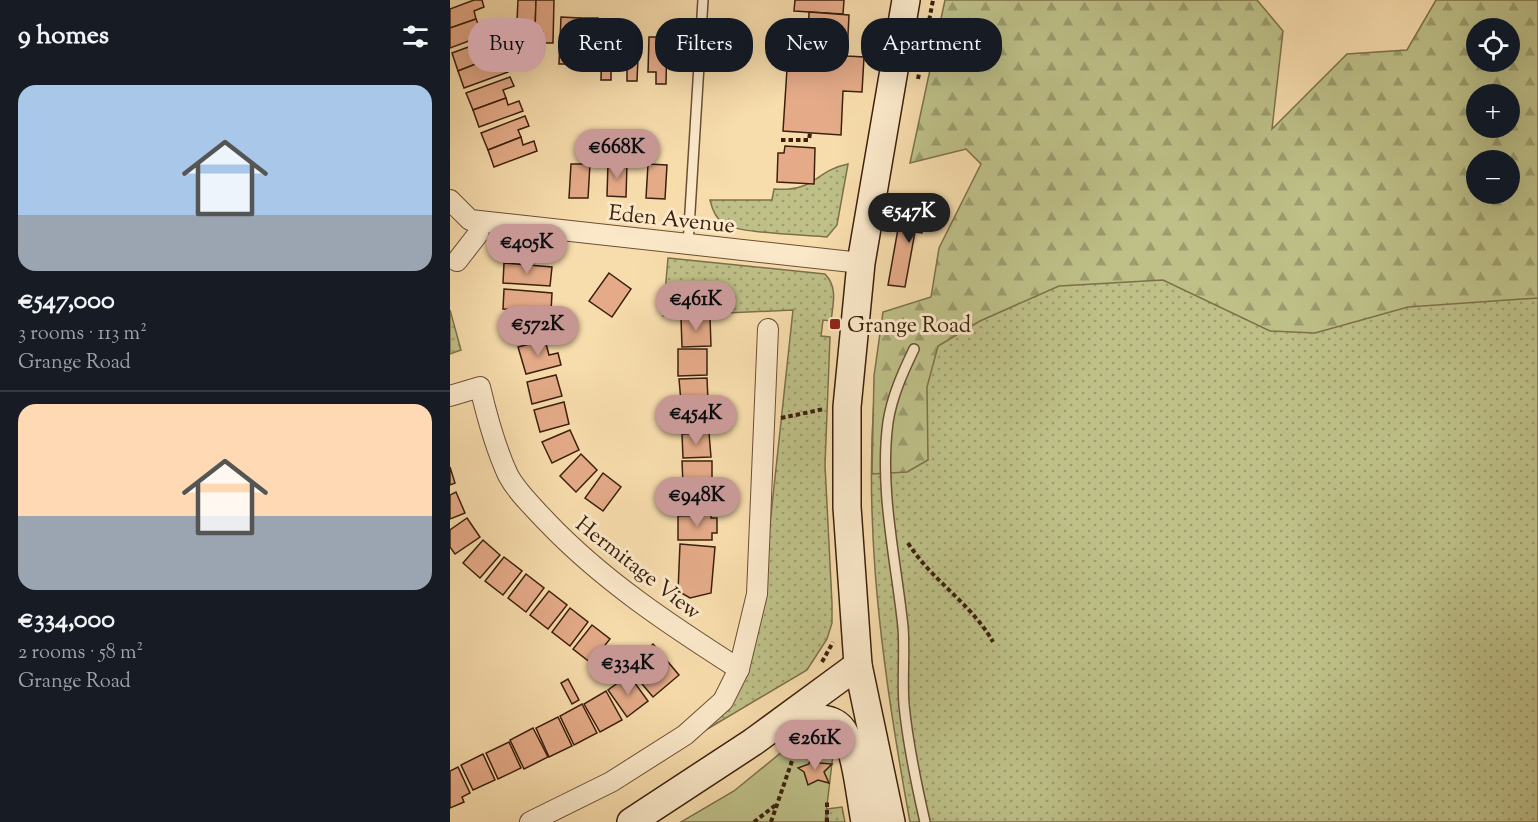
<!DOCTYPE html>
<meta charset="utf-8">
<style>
:root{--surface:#171b24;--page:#20242c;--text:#f1f3f6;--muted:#9ea1a6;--line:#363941;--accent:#c59692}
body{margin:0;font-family:"Sorts Mill Goudy",serif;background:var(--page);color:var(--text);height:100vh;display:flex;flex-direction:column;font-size:22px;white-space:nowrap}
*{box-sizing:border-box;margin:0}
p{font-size:20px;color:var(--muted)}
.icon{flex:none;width:33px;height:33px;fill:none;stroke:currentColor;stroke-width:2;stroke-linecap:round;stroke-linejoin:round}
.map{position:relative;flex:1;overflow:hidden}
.sheet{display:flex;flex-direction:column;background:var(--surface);width:450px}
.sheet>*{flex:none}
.banner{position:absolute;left:18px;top:18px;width:570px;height:54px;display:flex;gap:12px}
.tools{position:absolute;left:1016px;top:18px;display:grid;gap:12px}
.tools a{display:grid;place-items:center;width:54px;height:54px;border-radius:50%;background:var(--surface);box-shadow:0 6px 24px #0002;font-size:30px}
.price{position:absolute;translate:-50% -51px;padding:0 14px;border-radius:21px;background:var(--accent);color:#111;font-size:20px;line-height:39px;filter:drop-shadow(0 2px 3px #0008)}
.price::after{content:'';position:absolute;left:50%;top:36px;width:18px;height:14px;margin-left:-9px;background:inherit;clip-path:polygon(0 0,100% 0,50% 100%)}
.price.active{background:#222;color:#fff}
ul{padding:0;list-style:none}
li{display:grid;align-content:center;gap:12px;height:318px;padding:0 18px}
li+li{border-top:2px solid var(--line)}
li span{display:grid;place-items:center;height:186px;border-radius:18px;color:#555}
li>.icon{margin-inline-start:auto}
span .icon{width:108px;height:108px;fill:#fffc;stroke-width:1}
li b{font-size:26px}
h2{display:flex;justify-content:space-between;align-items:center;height:72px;padding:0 18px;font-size:26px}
.pill{padding:0 21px;border-radius:24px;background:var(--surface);box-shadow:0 6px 24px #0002;font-size:21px;line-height:54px}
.pill.active{background:var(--accent);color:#111}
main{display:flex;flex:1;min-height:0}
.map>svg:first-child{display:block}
.grass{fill:url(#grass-dots);stroke:#7d704a;stroke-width:1.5}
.forest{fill:url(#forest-firs);stroke:#7d704a;stroke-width:1.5;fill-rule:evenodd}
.green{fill:#bec088;stroke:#7d704a;stroke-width:1.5}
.building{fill:#e5ab89;stroke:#3c200d;stroke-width:1.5}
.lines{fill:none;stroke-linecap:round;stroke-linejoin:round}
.service-casing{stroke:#6b4f35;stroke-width:12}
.minor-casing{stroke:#6b4f35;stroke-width:22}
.secondary-casing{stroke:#3c200d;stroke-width:30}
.path{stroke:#3c200d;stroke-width:4;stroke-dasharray:4.5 3;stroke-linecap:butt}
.service{stroke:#fae8c9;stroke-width:9}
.minor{stroke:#fae8c9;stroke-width:20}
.secondary{stroke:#fae8c9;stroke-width:27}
.poi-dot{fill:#8f2418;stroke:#fae8c9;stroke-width:2}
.labels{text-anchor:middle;stroke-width:6;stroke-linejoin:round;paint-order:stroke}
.street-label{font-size:22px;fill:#3c200d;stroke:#fae8c9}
.poi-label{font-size:22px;fill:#3c200d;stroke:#fae8c9;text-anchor:start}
</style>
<main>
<section class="sheet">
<h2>9 homes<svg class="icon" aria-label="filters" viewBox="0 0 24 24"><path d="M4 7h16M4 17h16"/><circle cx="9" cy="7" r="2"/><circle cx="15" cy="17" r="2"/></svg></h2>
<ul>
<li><span style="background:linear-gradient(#a9c7e8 70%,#9aa5b1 0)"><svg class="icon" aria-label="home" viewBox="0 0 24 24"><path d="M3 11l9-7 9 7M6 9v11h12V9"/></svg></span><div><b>€547,000</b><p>3 rooms · 113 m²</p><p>Grange Road</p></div></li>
<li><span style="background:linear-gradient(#ffd9b3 60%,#9aa5b1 0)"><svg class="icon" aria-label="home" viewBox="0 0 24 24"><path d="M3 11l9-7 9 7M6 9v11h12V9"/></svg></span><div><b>€334,000</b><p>2 rooms · 58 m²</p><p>Grange Road</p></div></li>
</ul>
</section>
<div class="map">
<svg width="1088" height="822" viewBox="0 0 1088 822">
<defs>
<pattern id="grass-dots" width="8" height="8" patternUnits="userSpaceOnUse" patternTransform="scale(1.5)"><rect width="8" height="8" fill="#bec088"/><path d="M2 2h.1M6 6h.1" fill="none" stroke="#9c9c6e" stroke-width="1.8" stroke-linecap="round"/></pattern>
<pattern id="forest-firs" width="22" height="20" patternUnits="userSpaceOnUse" patternTransform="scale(1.5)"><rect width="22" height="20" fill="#bec088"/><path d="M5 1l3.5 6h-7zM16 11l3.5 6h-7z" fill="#9c9c6e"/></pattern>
</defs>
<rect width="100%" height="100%" fill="#f7dcac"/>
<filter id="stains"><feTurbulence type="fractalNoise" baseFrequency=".00333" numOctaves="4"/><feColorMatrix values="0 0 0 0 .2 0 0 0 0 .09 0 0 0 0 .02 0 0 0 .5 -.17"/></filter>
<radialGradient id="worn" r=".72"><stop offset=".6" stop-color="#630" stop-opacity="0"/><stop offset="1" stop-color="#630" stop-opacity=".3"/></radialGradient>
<g class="grass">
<path d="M398,164L387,225L377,237C357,235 287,233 274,224C265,218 262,209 260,200H322L324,189C366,192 364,171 398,164Z"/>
<path d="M1088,195V822H460C430,659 407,491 432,325L532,290L621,243Z"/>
<path d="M218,258L375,274C388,287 383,304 381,321L373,320L371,336L380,337L375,465L382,603V623L377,639L357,670L254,731L279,704L314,580L343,310L213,316Z"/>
<polygon points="0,310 11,350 0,354"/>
<polygon points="392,807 395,822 377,822 377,809"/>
</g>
<path class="forest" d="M495,0H807L833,31L822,129L897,54L957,50L986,0H1088V298L958,307L865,333L820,331L713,280L609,286L530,321L488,346L477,387L478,460L457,472L422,474L424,376L433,312L481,297L489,248L531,164L516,149L460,163ZM1026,28H1059V62H1026ZM1026,94H1059V128H1026ZM1026,160H1059V194H1026Z"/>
<polygon class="green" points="365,737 377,739 384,746 375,822 231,822 284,791 338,747"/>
<g class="building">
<polygon points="24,0 32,0 34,7 24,11 26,19 0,28 0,9"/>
<polygon points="68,0 86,0 85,31 77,31 76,42 66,42"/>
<polygon points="86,0 104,0 103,43 93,43 93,32 85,31"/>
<polygon points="345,0 394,0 393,14 344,11"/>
<polygon points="359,12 399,15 397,56 414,57 412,92 393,91 391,135 333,131 339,38 358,40"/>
<polygon points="111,17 130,18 128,53 120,53 120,64 109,64"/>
<polygon points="130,18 148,18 146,65 136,65 136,54 128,53"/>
<polygon points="26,19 29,26 40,22 43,32 0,48 0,28"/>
<polygon points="152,33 170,34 169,69 161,69 161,80 151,80"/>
<polygon points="170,34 189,34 187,81 177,81 177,70 169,69"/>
<polygon points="46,37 49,47 39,51 41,58 8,71 2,53"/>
<polygon points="199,37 217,37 216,84 206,84 206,72 198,72"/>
<polygon points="41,58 44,66 55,62 58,72 14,88 8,71"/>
<polygon points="60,77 64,86 53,90 56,98 23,110 16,93"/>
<polygon points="56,98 58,105 69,101 73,111 29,127 23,110"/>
<polygon points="75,116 79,126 68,130 71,137 38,150 31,133"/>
<polygon points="71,137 73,145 84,141 87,151 44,167 38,150"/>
<polygon points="335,146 365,148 364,184 327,182 328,153 334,153"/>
<polygon points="158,163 177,163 176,197 157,196"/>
<polygon points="121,164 140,164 138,198 119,198"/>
<polygon points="198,164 217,165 215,199 196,198"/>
<polygon points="462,204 480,207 478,217 488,218 486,230 472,228 472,233 465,232 455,287 438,285 448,229 458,231"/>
<polygon points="54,263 102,267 100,286 53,283"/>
<polygon points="159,273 181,289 162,317 139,301"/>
<polygon points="54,289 102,293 101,312 53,309"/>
<polygon points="59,313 107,316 106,336 58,332"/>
<polygon points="260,317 261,346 232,347 231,318"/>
<polygon points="95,340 99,355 108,353 111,365 76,374 68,347"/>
<polygon points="228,349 257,349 257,375 228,376"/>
<polygon points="106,375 112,396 82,404 77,382"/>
<polygon points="257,378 258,401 231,402 229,379"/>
<polygon points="114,402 119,424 90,432 84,410"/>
<polygon points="259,404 260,428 231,429 230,405"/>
<polygon points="120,430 129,450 102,463 92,442"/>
<polygon points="259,433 261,457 233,458 232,434"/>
<polygon points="131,454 147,470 126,492 110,476"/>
<polygon points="232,461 262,461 262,485 233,485"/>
<polygon points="0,467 5,483 0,485"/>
<polygon points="153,473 171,487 153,511 135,498"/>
<polygon points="231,488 262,488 262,512 231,513"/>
<polygon points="6,492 15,513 0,519 0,495"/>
<polygon points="261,515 261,518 267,518 267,533 262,533 262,540 228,540 228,516"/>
<polygon points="17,518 30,537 5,554 0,547 0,530"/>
<polygon points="33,540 50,555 30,578 13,563"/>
<polygon points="230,544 265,547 261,593 240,598 228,591"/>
<polygon points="54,557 72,571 53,595 35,581"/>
<polygon points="76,574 94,588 76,612 58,598"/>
<polygon points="99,591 117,605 98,629 80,615"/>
<polygon points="120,608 138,622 120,646 102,632"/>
<polygon points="142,625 160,639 141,663 123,649"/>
<polygon points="203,644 229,675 203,697 182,672 188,667 184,662"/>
<polygon points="179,675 198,701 177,717 158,690"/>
<polygon points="118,679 129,700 122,704 111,683"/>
<polygon points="156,691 172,720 150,732 134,704"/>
<polygon points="132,704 147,733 124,745 110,716"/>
<polygon points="108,717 122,746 99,757 86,728"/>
<polygon points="83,728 98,757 74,769 60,740"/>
<polygon points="59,742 71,768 48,779 36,753"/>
<polygon points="33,754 45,780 23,790 11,765"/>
<polygon points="362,754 370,763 382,764 374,772 379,783 368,780 358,785 354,772 348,768 359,764"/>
<polygon points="8,767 20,793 12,797 14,802 0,808 0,771"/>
</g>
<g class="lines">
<g class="service-casing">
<g id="service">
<polyline points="238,244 253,0"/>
<path d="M464,349C453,372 442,396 438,422C429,490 446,560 453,627C455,653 452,679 454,705C458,744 466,783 475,822"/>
</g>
</g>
<g class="minor-casing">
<g id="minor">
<polyline points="0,200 20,220 411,263"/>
<polyline points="7,261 28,234 31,222"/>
<path d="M0,396L30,387C37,417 45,447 58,475C67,492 83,507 96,521C152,580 220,625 289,669"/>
<polyline points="80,822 161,782 235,735 273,701 289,669 307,594 318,329"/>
</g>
</g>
<g class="secondary-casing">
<g id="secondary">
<path d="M331,727C349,719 384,711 395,734C407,757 410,796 415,822"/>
<polyline points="181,822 303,742 408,665"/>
<polyline points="441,822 408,665 397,507 397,407 411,263 456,0"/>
</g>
</g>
<g class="path">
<polyline points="468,79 483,0"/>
<polyline points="331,140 359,140 360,133"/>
<polyline points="331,418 374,409"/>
<path d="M458,543C482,581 521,603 543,642"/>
<polyline points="372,662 383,642"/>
<polyline points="304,822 327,804"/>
<polyline points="321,822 344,755 339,747"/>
<polyline points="377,822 377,802"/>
</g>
<use href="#service" class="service"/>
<use href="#minor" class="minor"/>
<use href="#secondary" class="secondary"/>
</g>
<rect class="poi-dot" x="379" y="318" width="12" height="12" rx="3"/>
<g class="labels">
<g class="street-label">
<text transform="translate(222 218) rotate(6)" y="8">Eden Avenue</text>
<text transform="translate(189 567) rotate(38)" y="8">Hermitage View</text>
</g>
<g class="poi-label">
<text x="397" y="332">Grange Road</text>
</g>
</g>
<rect width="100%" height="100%" filter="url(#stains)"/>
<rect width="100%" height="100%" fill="url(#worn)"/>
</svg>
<div class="tools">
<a><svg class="icon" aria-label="locate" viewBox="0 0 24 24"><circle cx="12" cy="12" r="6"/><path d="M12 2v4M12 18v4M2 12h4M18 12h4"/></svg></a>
<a>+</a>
<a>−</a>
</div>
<b class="price" style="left:167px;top:180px">€668K</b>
<b class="price active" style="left:459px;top:244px">€547K</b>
<b class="price" style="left:77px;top:275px">€405K</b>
<b class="price" style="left:246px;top:332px">€461K</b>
<b class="price" style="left:88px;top:357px">€572K</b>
<b class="price" style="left:246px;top:446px">€454K</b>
<b class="price" style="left:247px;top:528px">€948K</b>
<b class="price" style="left:178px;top:696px">€334K</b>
<b class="price" style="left:365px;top:771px">€261K</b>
<div class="banner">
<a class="pill active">Buy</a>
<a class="pill">Rent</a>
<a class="pill">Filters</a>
<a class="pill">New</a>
<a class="pill">Apartment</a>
</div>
</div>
</main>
